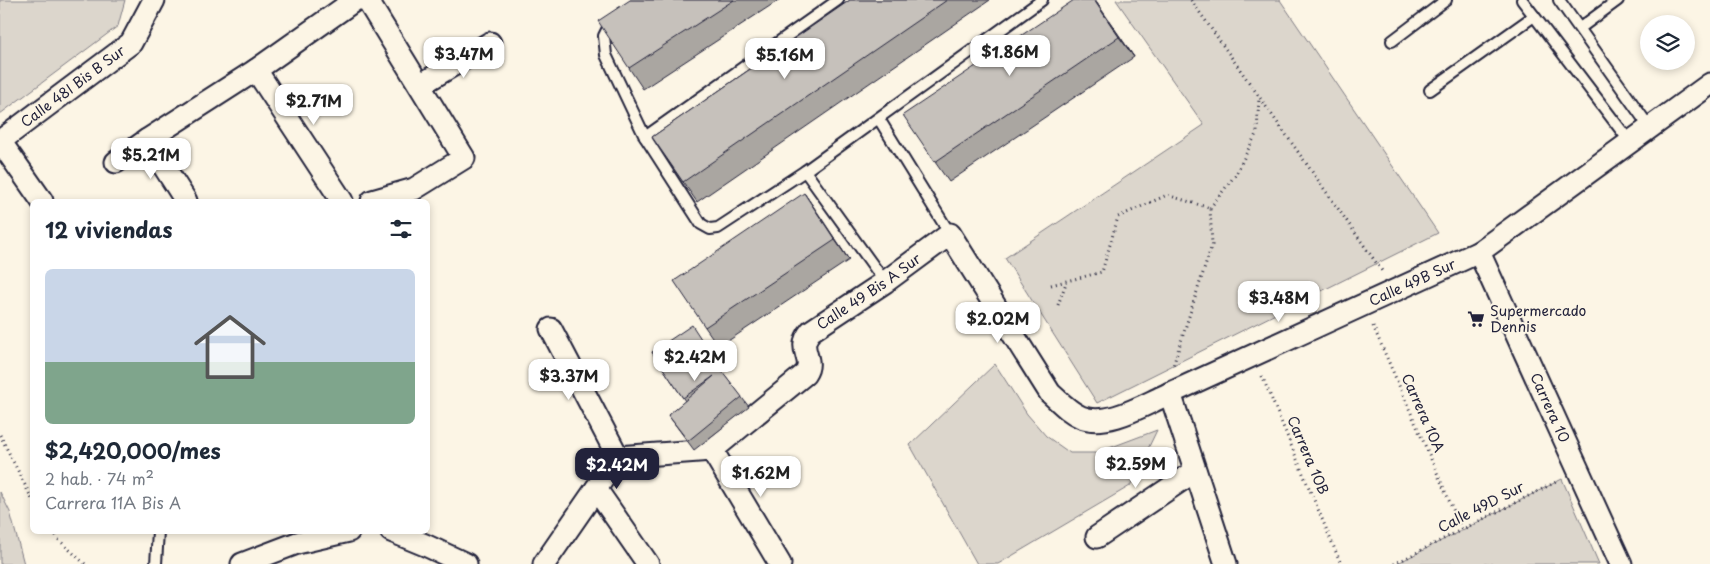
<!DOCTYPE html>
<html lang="es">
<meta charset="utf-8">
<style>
:root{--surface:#fff;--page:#f6f6f7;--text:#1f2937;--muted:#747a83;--line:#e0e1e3;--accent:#22223b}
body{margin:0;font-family:"Playpen Sans",sans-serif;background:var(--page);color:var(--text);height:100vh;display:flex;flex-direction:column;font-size:19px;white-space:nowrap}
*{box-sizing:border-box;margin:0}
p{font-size:16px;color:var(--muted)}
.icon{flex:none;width:28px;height:28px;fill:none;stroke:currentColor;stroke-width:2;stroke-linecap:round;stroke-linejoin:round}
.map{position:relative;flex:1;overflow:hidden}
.details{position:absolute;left:30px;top:199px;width:400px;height:335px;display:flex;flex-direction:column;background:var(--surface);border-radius:8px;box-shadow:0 2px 8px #0003}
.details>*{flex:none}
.tools{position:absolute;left:1640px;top:15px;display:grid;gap:10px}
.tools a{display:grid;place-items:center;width:55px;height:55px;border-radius:50%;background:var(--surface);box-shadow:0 2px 8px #0003;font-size:25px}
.price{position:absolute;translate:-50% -42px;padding:0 11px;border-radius:10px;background:#fff;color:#222;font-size:16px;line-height:32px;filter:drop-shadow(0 1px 2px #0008)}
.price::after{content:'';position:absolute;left:50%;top:30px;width:15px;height:11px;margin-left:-8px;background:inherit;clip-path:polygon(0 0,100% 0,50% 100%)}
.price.selected{background:var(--accent);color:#fff}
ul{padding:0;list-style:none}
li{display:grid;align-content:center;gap:10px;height:265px;padding:0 15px}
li+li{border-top:1px solid var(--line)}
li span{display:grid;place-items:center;height:155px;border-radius:8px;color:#555}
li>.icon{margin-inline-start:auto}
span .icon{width:90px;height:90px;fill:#fffc;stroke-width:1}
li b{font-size:21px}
h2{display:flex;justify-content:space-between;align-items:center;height:60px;padding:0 15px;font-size:21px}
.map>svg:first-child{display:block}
.green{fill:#dcd6cc;stroke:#7f7c84}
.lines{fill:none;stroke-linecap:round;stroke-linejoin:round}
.lane-casing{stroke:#22223b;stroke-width:14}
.street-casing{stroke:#22223b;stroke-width:25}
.path{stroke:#22223b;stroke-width:3;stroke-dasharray:1 4;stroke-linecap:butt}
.lane{stroke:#fcf5e5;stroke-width:10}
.street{stroke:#fcf5e5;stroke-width:21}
.wall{fill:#aaa6a1;stroke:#22223b}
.shaded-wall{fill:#8b8783;stroke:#22223b}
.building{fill:#c6c1bb;stroke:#22223b}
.labels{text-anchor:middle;stroke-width:4;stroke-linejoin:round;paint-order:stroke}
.street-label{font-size:14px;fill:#22223b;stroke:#fcf5e5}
.poi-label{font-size:14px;fill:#22223b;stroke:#fcf5e5;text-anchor:start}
</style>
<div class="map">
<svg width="1710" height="564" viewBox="0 0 1710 564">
<rect width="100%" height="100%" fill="#fcf5e5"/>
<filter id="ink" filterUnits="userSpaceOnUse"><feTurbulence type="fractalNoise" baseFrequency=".02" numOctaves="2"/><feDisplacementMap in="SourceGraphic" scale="10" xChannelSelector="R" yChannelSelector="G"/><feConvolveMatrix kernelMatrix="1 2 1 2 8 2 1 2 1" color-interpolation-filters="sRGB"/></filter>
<g filter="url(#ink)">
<g class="green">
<polygon points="0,0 125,0 118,26 0,114"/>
<polygon points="1116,0 1280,0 1438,233 1097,403 1005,258 1204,125"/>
<polygon points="995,364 1027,414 1046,436 1070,453 1096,453 1157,430 1130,486 998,564 977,564 910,445"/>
<polygon points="1562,479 1599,564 1396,564"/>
<polygon points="0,492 10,512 24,564 0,564"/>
</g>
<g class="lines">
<g class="lane-casing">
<g id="lane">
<polyline points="1522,0 1630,142"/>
<polyline points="1559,0 1650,128"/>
<polyline points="611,22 604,36 606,55 645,137 701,224 710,229 718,228 805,171 1042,0"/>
<polyline points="1580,28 1618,0"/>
<polyline points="1392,41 1446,0"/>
<polyline points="1430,90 1534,16"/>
<polyline points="879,119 950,234"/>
<polyline points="645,137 838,0"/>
<polyline points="805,171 885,282"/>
<polyline points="156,564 158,531"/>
</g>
</g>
<g class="street-casing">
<g id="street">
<polyline points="367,0 464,158 414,189 372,201"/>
<polyline points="256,70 342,201"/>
<polyline points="420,85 490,43"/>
<polyline points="147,140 186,201"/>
<path id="s1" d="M0,141L131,43L154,0"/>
<polyline points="0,141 42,201"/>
<polyline points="116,162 147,140 256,70 355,0"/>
<path id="s2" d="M1479,252L1621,564"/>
<polyline points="551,329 618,457"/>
<polyline points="1170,393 1226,564"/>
<polyline points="712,450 780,564"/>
<polyline points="596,489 648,564"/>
<polyline points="391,531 425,545 466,564"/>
<polyline points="1097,537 1195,471"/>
<polyline points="242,564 297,543 349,531"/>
<path id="s3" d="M544,564L618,457L712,450L805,374C816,358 795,350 811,331L885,282L950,234L1050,393C1060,402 1069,412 1081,417C1106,427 1140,407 1162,397L1479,252L1710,84"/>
</g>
</g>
<g class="path">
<polyline points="1191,0 1382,271"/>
<polyline points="1210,208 1236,174 1257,132 1259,97"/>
<polyline points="1051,285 1102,272 1118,217 1167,195 1210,208 1212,245 1173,366"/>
<polyline points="1058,305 1066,283"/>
<polyline points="1373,326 1462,530"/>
<polyline points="1262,376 1341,564"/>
<polyline points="0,435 32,499"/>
<polyline points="53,531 59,540 85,564"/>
<polyline points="1394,564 1558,481"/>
</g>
<use href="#lane" class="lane"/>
<use href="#street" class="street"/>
</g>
<g class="wall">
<polygon points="630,0 779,0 643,89 629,68"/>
<polygon points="850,0 990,0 697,202 652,137"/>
<polygon points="1095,0 1134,57 949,182 935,162"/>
<polygon points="804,193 849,260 719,347 705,327"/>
<polygon points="652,352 725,375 749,407 694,450 668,415 685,401"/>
</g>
<g class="shaded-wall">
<polygon points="1094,0 1102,11 1134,57 1119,37"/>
<polygon points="804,193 818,213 849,260 835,240"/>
</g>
<g class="building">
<polygon points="630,0 734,0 629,68 598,21"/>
<polygon points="850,0 947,0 683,182 652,137"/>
<polygon points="1074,0 1094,0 1119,37 935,162 903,115"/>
<polygon points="804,193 835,240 705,327 674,281"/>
<polygon points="692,325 722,371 742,397 688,441 668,415 714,376 683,398 652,352"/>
</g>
</g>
<defs>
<g id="supermarket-bare" transform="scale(1.35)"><path d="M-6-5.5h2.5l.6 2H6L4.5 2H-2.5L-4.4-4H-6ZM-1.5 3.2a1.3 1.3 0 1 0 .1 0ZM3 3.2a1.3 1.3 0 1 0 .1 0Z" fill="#22223b" stroke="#fcf5e5" stroke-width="2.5" paint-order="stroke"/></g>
</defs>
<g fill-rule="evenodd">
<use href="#supermarket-bare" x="1476" y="319"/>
</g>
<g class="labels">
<g class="street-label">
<text dy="5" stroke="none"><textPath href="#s1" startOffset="91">Calle 48I Bis B Sur</textPath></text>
<text dy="5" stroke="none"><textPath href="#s3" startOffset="1148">Calle 49B Sur</textPath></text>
<text dy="5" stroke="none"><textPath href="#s3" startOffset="460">Calle 49 Bis A Sur</textPath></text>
<text dy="5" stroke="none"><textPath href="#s2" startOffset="171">Carrera 10</textPath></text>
<text transform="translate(1423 413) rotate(66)" y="5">Carrera 10A</text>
<text transform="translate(1308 455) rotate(67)" y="5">Carrera 10B</text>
<text transform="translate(1481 507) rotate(-27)" y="5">Calle 49D Sur</text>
</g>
<g class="poi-label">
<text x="1490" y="316">Supermercado<tspan x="1490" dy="16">Dennis</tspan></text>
</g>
</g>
</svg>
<div class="tools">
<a><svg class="icon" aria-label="layers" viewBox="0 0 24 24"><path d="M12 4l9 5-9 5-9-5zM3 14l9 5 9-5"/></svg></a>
</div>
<b class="price" style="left:1010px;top:77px">$1.86M</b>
<b class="price" style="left:464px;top:79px">$3.47M</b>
<b class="price" style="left:785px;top:80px">$5.16M</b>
<b class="price" style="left:314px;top:126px">$2.71M</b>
<b class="price" style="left:151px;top:180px">$5.21M</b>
<b class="price" style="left:1279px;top:323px">$3.48M</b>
<b class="price" style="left:998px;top:344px">$2.02M</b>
<b class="price" style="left:695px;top:382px">$2.42M</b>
<b class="price" style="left:569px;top:401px">$3.37M</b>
<b class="price" style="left:1136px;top:489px">$2.59M</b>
<b class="price selected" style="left:617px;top:490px">$2.42M</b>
<b class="price" style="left:761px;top:498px">$1.62M</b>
<section class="details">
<h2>12 viviendas<svg class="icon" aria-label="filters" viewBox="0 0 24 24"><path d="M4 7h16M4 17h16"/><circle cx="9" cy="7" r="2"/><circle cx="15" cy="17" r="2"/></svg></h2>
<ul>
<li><span style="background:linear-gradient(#c9d6e8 60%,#7fa58c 0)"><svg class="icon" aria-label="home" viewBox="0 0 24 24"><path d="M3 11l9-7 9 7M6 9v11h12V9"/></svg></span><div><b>$2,420,000/mes</b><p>2 hab. · 74 m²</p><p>Carrera 11A Bis A</p></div></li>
</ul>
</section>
</div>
